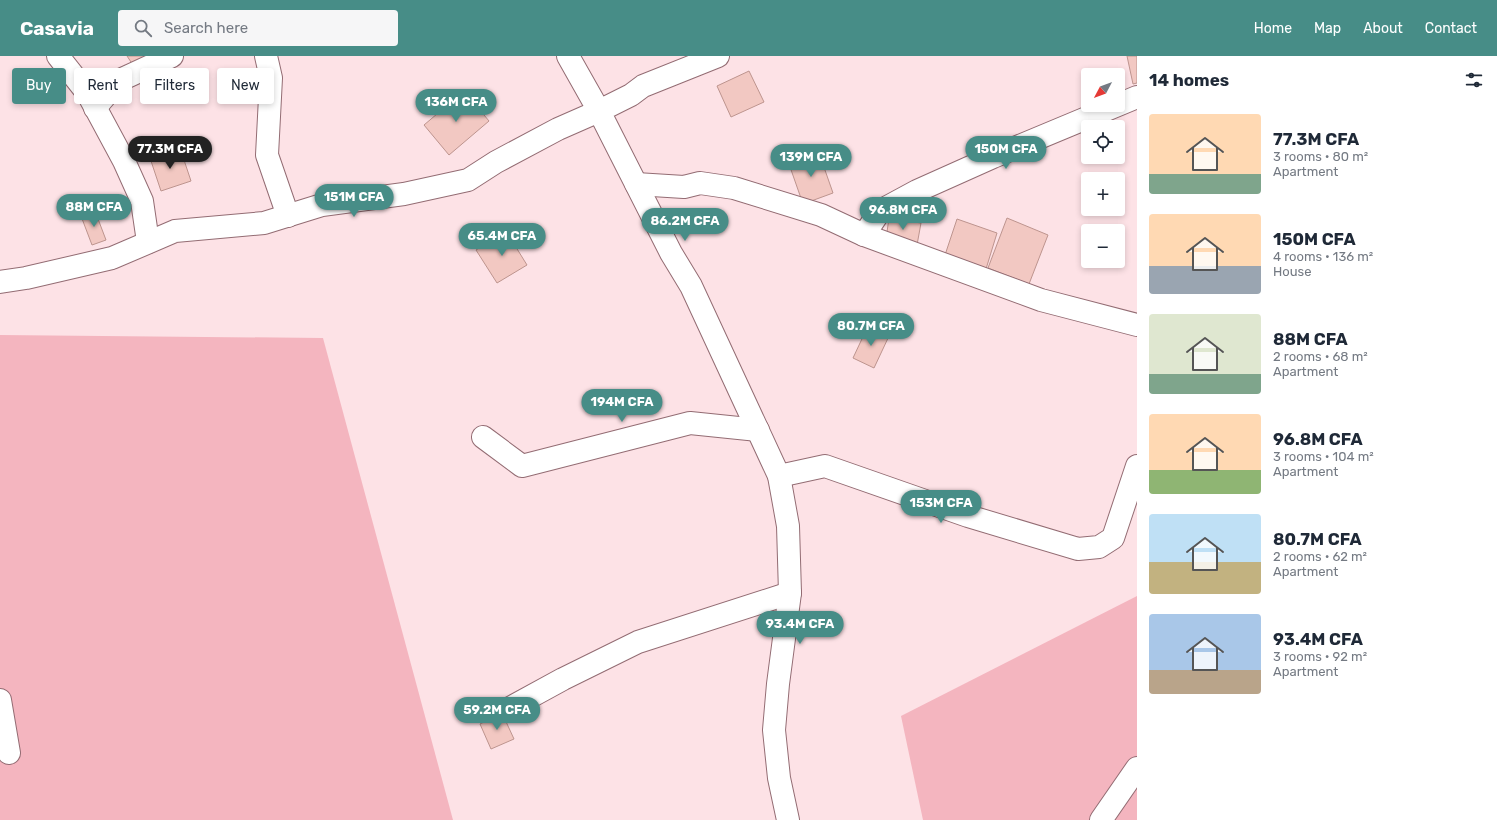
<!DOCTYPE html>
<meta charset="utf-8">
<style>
:root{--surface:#fff;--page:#f6f6f7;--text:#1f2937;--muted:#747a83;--accent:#478d87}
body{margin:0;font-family:Rubik,sans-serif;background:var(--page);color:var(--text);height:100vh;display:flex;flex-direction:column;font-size:15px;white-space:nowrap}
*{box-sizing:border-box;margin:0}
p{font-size:13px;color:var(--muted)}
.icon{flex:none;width:22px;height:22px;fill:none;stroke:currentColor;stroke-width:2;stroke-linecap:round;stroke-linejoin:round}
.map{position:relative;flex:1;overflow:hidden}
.side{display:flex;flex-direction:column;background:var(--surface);width:360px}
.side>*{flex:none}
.hud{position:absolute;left:12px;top:12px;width:380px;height:36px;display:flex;gap:8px}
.needle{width:26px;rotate:229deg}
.buttons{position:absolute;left:1081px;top:12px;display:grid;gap:8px}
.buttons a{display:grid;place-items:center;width:44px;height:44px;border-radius:4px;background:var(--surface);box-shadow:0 2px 6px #0003;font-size:20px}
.price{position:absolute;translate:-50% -34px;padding:0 9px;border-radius:14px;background:var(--accent);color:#fff;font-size:13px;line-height:26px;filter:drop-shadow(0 1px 2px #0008)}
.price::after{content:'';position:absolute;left:50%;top:24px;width:12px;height:9px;margin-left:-6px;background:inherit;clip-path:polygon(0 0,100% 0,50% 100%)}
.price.current{background:#222;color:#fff}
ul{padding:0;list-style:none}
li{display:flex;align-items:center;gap:12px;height:100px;padding:0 12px}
li span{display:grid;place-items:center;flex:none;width:112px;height:80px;border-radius:4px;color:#555}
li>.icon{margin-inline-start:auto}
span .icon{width:48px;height:48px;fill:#fffc;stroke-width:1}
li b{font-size:17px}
h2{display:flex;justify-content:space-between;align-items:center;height:48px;padding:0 12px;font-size:17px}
.chip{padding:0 14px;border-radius:4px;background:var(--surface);box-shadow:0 2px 6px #0003;font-size:14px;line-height:36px}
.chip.current{background:var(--accent);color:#fff}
header{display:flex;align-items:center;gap:24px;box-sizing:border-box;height:56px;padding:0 20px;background:var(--accent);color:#fff}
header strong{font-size:19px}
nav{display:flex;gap:22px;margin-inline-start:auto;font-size:14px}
.search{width:280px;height:36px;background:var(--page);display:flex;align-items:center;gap:10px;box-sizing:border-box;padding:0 14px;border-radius:4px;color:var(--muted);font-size:15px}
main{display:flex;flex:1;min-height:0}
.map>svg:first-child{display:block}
.green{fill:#f4b5bf}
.building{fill:#f2c8c2;stroke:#bd948e}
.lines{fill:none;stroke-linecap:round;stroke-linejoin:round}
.street-casing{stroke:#936c73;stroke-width:24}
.street{stroke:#fff;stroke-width:22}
</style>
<header>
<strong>Casavia</strong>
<div class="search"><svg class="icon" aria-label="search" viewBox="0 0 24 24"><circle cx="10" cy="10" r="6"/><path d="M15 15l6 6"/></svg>Search here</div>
<nav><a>Home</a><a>Map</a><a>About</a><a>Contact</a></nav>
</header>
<main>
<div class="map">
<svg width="1137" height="764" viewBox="0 0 1137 764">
<rect width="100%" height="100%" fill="#fde2e6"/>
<g class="green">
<polygon points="0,279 323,282 453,764 0,764"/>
<polygon points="1137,540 1137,764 923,764 901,660"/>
</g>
<g class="building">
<polygon points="127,0 151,0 135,12"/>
<polygon points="1127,0 1137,0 1137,27 1133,28"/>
<polygon points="749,15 764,46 731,61 717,30"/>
<polygon points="464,35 489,65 449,99 424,69"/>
<polygon points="180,92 191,125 161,135 150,102"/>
<polygon points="819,97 833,137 803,148 789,108"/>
<polygon points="95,155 106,184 92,189 81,160"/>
<polygon points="889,162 921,167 917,189 886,183"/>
<polygon points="1007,162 1048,179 1029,228 988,212"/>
<polygon points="957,163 997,177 986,213 945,199"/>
<polygon points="506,175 527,209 497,227 476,194"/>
<polygon points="868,270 889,280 874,312 853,302"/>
<polygon points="502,657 514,683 491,693 480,668"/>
</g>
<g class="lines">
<g class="street-casing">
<g id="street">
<polyline points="58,0 88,38 124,105 142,145 148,186"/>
<polyline points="266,0 271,22 267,99 288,160"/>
<polyline points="718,0 643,30 631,39 599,55 671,197 691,230 779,420 788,470 790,537 778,628 774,674 779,722 788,764"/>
<polyline points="95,52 118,25 172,0"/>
<polyline points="636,128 684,131 700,127 734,132 821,159 864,179 1041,244 1137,269"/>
<polyline points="864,179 880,155 917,135 993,101 1137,41"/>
<polyline points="0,226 26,222 112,202 175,175 264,167 322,149 404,138 468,124 496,106 558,73 599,55 568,0"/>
<polyline points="483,381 522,410 690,367 758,374"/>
<polyline points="779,420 825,410 968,460 1078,493 1099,491 1113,482 1137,410"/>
<polyline points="0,644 9,697"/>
<polyline points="508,653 563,623 638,586 790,537"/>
<polyline points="1101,764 1137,712"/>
</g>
</g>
<use href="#street" class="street"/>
</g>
</svg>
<div class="buttons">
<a><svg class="needle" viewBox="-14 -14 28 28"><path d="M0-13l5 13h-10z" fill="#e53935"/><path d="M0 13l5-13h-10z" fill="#747a83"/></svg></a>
<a><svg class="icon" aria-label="locate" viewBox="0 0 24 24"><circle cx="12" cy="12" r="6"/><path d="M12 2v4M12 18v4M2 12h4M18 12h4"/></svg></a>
<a>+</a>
<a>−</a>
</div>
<b class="price" style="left:456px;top:67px">136M CFA</b>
<b class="price current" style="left:170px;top:114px">77.3M CFA</b>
<b class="price" style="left:1006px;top:114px">150M CFA</b>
<b class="price" style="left:811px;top:122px">139M CFA</b>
<b class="price" style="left:354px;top:162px">151M CFA</b>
<b class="price" style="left:94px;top:172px">88M CFA</b>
<b class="price" style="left:903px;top:175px">96.8M CFA</b>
<b class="price" style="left:685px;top:186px">86.2M CFA</b>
<b class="price" style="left:502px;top:201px">65.4M CFA</b>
<b class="price" style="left:871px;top:291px">80.7M CFA</b>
<b class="price" style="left:622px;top:367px">194M CFA</b>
<b class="price" style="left:941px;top:468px">153M CFA</b>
<b class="price" style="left:800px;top:589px">93.4M CFA</b>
<b class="price" style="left:497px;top:675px">59.2M CFA</b>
<div class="hud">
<a class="chip current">Buy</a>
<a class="chip">Rent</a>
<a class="chip">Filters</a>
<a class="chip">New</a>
</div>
</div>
<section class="side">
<h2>14 homes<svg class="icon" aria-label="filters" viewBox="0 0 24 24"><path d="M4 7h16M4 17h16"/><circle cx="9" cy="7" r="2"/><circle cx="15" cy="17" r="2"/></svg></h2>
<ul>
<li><span style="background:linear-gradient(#ffd9b3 75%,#7fa58c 0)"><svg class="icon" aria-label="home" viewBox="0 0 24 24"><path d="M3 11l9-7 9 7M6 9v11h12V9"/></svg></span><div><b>77.3M CFA</b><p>3 rooms · 80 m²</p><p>Apartment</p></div></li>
<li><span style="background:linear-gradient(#ffd9b3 65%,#9aa5b1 0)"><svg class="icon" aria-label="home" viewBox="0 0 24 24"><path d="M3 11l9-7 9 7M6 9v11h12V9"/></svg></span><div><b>150M CFA</b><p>4 rooms · 136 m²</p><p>House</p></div></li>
<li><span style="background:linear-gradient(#dfe7d0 75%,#7fa58c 0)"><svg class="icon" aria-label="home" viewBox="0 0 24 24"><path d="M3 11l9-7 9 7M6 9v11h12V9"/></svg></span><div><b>88M CFA</b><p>2 rooms · 68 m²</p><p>Apartment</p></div></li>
<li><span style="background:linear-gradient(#ffd9b3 70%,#8fb573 0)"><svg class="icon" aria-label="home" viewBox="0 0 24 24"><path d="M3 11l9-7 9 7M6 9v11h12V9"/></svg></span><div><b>96.8M CFA</b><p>3 rooms · 104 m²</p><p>Apartment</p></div></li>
<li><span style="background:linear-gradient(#bfe0f5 60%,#c2b280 0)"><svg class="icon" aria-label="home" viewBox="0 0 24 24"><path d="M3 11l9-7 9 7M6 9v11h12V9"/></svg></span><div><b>80.7M CFA</b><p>2 rooms · 62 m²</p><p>Apartment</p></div></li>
<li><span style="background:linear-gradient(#a9c7e8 70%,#b9a48a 0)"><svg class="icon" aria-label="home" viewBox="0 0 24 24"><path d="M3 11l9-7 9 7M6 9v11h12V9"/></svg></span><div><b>93.4M CFA</b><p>3 rooms · 92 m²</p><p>Apartment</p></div></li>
</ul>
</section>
</main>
